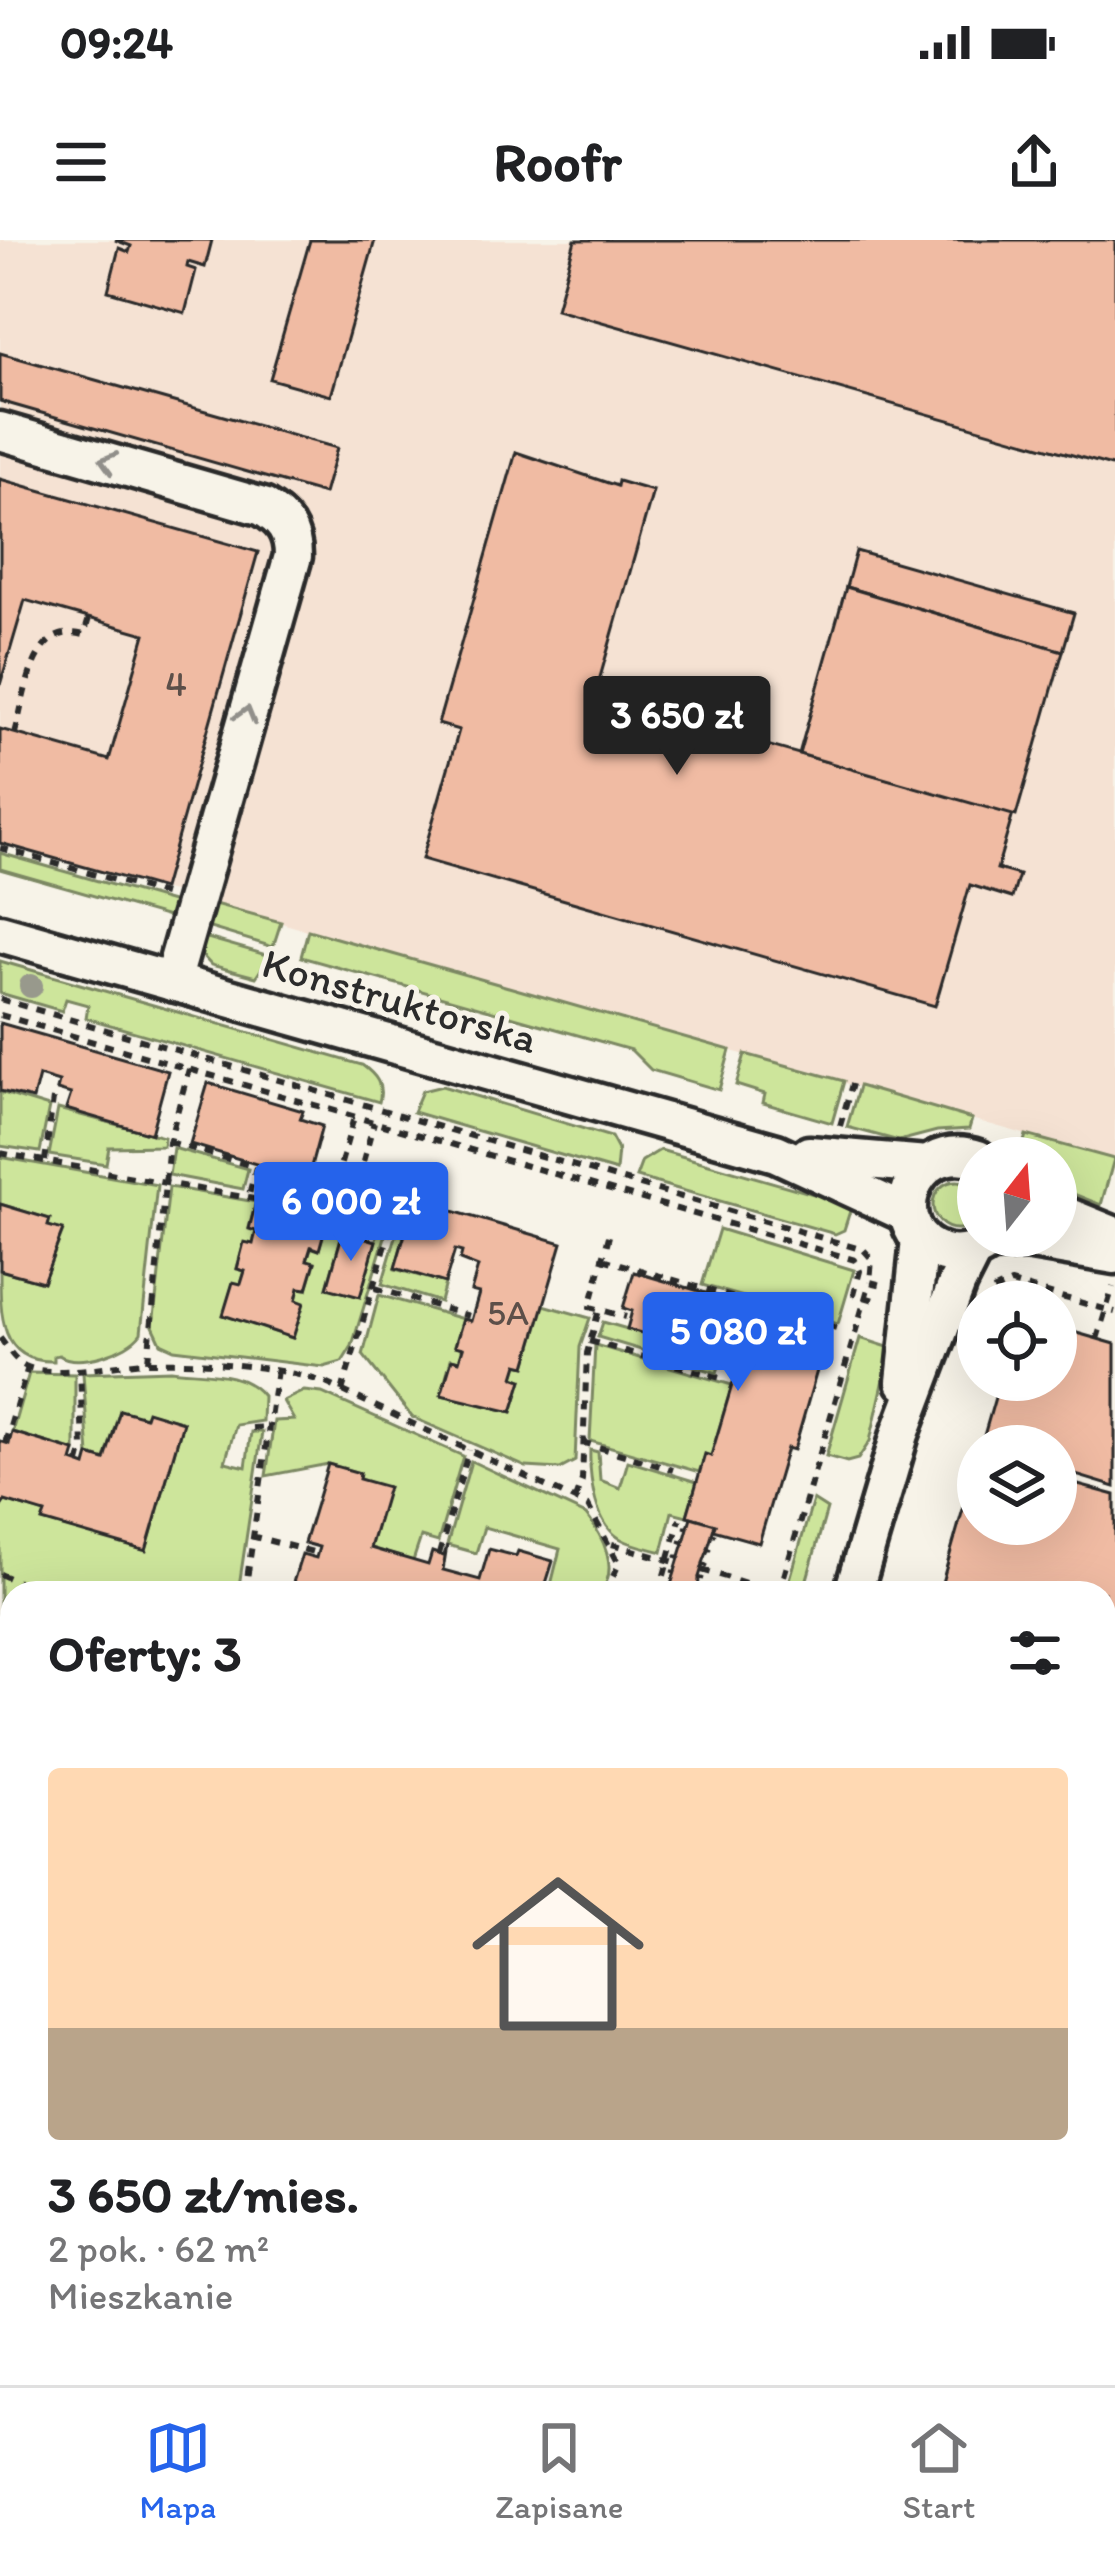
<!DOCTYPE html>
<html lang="pl">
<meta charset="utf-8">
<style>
:root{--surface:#fff;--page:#f6f6f6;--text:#202124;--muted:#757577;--line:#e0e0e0;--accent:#2563eb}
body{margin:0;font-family:Itim,sans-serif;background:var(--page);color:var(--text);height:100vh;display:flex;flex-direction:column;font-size:45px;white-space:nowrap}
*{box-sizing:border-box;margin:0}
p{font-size:39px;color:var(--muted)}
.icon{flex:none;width:66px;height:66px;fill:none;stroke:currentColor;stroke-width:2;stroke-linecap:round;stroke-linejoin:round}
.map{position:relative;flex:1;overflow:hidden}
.sheet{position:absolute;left:0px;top:1341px;width:1116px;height:804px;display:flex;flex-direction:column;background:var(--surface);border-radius:36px 36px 0 0;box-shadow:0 12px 48px #0002}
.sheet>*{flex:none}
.needle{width:78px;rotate:17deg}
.fabs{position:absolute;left:957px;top:897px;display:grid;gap:24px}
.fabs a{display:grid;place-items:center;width:120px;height:120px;border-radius:50%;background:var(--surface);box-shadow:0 12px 48px #0002;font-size:60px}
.price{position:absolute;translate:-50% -102px;padding:0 27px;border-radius:12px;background:var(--accent);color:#fff;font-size:39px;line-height:78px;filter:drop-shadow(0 3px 6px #0008)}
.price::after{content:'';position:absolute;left:50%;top:72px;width:36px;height:27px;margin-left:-18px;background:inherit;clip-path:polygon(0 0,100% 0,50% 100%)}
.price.active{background:#222;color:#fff}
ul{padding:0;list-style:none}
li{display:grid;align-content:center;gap:24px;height:636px;padding:0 48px}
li+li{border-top:3px solid var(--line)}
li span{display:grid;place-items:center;height:372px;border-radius:12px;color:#555}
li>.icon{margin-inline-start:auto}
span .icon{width:216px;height:216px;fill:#fffc;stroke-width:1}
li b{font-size:51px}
h2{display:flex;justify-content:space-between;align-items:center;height:144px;padding:0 48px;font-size:51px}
.status{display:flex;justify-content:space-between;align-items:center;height:84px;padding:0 60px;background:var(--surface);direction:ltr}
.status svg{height:33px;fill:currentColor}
header{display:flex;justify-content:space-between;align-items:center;height:156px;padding:0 48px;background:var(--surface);font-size:54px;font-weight:700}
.menu{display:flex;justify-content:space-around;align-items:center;height:168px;border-top:3px solid var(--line);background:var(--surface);font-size:33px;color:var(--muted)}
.menu a{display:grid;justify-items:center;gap:6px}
.menu .active{color:var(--accent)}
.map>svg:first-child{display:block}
.built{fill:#f5e2d3}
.green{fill:#cde59b;stroke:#7c8863;stroke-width:3}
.building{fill:#f0bba3;stroke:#2b2b2b;stroke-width:3}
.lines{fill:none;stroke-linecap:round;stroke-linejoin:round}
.minor-casing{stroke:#2b2b2b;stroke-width:45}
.path{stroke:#2b2b2b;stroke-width:6;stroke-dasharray:9 9;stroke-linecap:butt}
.minor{stroke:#f7f3e8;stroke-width:36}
.tree{fill:#98998c}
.oneway{stroke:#918f8a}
.labels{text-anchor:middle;stroke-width:10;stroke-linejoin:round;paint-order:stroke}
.number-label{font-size:36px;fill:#5c4f49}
.street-label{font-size:42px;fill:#2b2b2b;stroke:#f7f3e8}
</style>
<div class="status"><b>09:24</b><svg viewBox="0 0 49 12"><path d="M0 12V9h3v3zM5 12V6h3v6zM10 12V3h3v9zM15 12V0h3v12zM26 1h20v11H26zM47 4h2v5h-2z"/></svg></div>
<header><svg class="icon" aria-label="menu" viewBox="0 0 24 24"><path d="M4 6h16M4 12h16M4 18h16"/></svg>Roofr<svg class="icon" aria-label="share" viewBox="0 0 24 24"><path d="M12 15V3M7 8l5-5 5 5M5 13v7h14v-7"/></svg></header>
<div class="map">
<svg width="1115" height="2145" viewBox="0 0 1115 2145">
<rect width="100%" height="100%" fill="#f7f3e8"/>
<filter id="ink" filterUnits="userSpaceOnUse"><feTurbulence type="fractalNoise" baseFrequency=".00833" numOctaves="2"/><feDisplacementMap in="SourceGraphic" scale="24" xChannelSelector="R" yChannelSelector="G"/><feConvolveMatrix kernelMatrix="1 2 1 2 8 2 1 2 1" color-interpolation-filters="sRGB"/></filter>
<g filter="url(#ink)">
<g class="built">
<polygon points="0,0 1115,0 1115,920 0,603"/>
<polygon points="12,1392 12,1901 0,1897 0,1408 4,1409"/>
<polygon points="0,2063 12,2066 12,2133 242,2133 282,2145 0,2145"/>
</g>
<g class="green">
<polygon points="0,613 179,664 175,679 0,629"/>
<polygon points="207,662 281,682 273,707 200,685"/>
<polygon points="308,690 730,810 719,850 651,830 631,810 301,717"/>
<polygon points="197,695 270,716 256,737 211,725 199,712"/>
<path d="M0,721L362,825C376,835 384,845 379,862L86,778L88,765L66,759L62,771L0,753Z"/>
<polygon points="745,814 844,841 832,883 763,863 765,854 736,845"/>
<polygon points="442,846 611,897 618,910 616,931 413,872 422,851"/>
<polygon points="859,846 972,879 969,889 937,891 899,901 847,887"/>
<polygon points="0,852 49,867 40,912 0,906"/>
<polygon points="58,869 164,897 163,906 109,907 106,924 49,915"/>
<polygon points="1026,895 1114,919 1101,965 1056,947 1056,918 1019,918"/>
<polygon points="173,908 248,929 243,949 169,935"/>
<polygon points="660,910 845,963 850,971 844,990 835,994 636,937 642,921"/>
<path d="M0,917L157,945L141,1093C128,1112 77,1128 59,1115L54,1116V1121C0,1123 0,1075 0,1030L43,1042L63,991L48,986L49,979L0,964Z"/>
<circle cx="957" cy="965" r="24"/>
<polygon points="169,947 256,962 249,988 256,991 253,1004 244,1003 237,1028 245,1031 241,1044 233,1043 224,1074 292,1098 303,1063 296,1060 299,1048 307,1049 315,1023 307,1020 311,1007 319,1009 331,968 348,974 327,1047 360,1057 379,988 387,990 352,1106 342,1122 324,1127 174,1109 161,1103 153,1086"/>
<polygon points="719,989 854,1030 838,1084 702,1045"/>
<polygon points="397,993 404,996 395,1029 445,1043 440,1062 382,1044"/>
<polygon points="379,1055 463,1079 455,1105 463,1109 459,1121 451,1119 441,1155 512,1172 522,1140 514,1137 518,1124 526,1126 544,1065 590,1078 580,1107 575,1221 560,1229 526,1227 412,1177 363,1115"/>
<polygon points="603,1082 722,1116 717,1133 598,1097"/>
<polygon points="860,1098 891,1108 870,1201 858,1219 847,1222 826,1216"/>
<polygon points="595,1105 732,1145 711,1216 705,1215 699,1232 590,1201"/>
<path d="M171,1130C201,1134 244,1130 263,1156L262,1181L236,1185L225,1222L246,1227L251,1192H262L238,1353H12V1414L0,1408V1268L5,1261L45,1273L43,1281L146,1310L183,1182L148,1172L105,1220L89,1215L83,1133Z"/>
<polygon points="29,1133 75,1134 75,1211 12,1192"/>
<polygon points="304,1151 322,1153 463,1216 438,1302 421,1297 413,1321 370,1308 387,1248 359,1239 360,1233 328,1224 266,1236 274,1181 294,1180 283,1161"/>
<path d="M590,1210L598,1212L600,1240L620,1248L628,1221L697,1242L687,1276L672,1272L662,1312C650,1308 635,1306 623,1300C595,1287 589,1238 590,1210Z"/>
<path d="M471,1221L586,1275C603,1296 620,1329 600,1353H549L560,1309L484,1287L476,1313L447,1305Z"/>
<polygon points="813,1260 827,1269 803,1353 786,1353"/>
<polygon points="704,2133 853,2133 893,2145 712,2145"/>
</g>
<g class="building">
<polygon points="212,0 205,27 188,22 187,27 196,30 185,73 108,51 119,8 129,12 131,6 115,0"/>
<polygon points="310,0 375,0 331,156 270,139"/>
<polygon points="575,0 1115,0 1115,227 556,69"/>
<polygon points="0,113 337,208 324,254 0,161"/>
<polygon points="516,212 617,246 618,241 653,251 595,455 680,479 689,447 720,455 710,489 1013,574 997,629 1019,635 1012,658 970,645 935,766 422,619 459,490 438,484"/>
<polygon points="0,239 258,312 163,649 0,603 0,489 109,520 145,394 25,360 0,445"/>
<polygon points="856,311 1074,373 1063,411 846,347"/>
<polygon points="846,347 1063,411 1016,576 799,514"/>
<polygon points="0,783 168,831 151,894 66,869 71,854 57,850 59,842 39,836 33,859 0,851"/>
<polygon points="208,843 303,871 300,879 322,886 308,938 337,946 319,1010 311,1007 307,1020 315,1022 307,1049 299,1048 296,1060 304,1063 293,1098 223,1075 233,1042 241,1044 245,1031 237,1029 244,1002 253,1004 256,991 249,989 256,962 264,964 268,952 260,949 266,927 190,904"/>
<polygon points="415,960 562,1003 526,1126 518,1124 514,1137 522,1140 512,1172 441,1155 452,1119 459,1121 463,1108 455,1106 463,1079 471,1081 479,1053 471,1051 478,1027 460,1020 462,1012 455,1010 445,1043 395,1028"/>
<polygon points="0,964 50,979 48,986 63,990 43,1042 0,1030"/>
<polygon points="343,991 376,1001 360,1057 327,1048"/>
<polygon points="634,1032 829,1089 794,1210 787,1208 759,1303 713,1290 715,1284 687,1276 705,1214 711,1216 732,1145 742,1121 746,1123 751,1105 727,1098 722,1116 627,1089 632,1071 623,1068"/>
<polygon points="1056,1087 1115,1104 1115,1247 1056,1229 1056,1206 981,1206 1000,1140 1056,1140"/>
<polygon points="120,1170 145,1177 147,1171 183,1182 146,1311 42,1281 45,1273 5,1261 0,1268 0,1201 9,1204 12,1192 75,1211 72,1221 86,1226 89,1215 105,1220"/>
<polygon points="978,1217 978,1284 1056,1284 1056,1239 1115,1255 1115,1504 1104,1500 1104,1353 939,1353"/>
<polygon points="328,1224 360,1233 359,1239 388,1247 370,1308 428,1325 432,1312 444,1316 447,1305 443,1330 480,1340 489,1309 516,1316 518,1311 553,1321 543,1353 290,1352 302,1314 316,1318 319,1307 304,1303"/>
<polygon points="691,1277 715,1284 712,1294 716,1295 712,1295 708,1308 712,1310 708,1310 703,1323 708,1326 703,1324 699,1337 704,1339 699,1338 698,1353 669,1353 671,1347 667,1345 671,1345 675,1332 671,1331 675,1331 679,1318 675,1316 680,1316 684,1303 679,1301 684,1302 688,1288 684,1287 688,1287"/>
<polygon points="0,1466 12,1470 12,1492 0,1535"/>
<polygon points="11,1496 12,1496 12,1633 0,1629 0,1535"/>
<polygon points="1104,1624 1115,1627 1115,1674 1104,1671"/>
<polygon points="0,1629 12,1633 12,1810 0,1807"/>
<polygon points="1104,1696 1115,1699 1115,1829 1104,1826"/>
<polygon points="83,2133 171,2133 213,2145 80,2145"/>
</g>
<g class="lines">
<g class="minor-casing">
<g id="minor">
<path d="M0,191L263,267C283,279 293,291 293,316L172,742"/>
<polyline points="0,693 776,913 908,974"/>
<polyline points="809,915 927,925"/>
<path d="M978,919C909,895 879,995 944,1013C965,1018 981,1010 996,996"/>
<polyline points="1056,972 1115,996"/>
<polyline points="991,1002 1026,1000 1115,1015"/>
<polyline points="905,1142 920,1000"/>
<polyline points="853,1353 900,1194 957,1043 972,1013"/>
<polyline points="1104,1572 1115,1575"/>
<polyline points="0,1988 12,1992"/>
<polyline points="504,2133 546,2145"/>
<polyline points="621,2145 624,2133"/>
</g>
</g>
<g class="path">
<path d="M15,493C26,456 30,381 84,395L89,378"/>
<polyline points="0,608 164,654"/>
<polyline points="0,759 864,1010 872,1019 870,1042 882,1045"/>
<polyline points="0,775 855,1020 860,1031 854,1054 881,1062"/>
<polyline points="840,886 852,844"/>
<polyline points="169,902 256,927 249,955"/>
<polyline points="0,913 265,961"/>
<polyline points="45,921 53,859"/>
<polyline points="312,934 356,947 374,882"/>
<polyline points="336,941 354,877"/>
<polyline points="609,996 590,1067 626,1077"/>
<polyline points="603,1019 843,1090"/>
<polyline points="375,1048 469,1076"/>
<polyline points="993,1051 1011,1043 1115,1072"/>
<path d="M0,1098C7,1107 14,1120 25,1126C53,1139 116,1123 148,1122C206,1121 270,1124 326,1143L588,1266L619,1324L605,1353"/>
<polyline points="1097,1099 1113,1047"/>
<polyline points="589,1101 724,1139"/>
<polyline points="148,1121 169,902 189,829"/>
<polyline points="342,1151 406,937"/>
<polyline points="252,1188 268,1187"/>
<polyline points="582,1202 673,1230"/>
<polyline points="5,1203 28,1127"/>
<polyline points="79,1223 83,1207 80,1128"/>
<polyline points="575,1259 582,1240 587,1113 599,1070"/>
<polyline points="251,1296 317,1313"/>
<polyline points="612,1304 678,1323"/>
<polyline points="439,1314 469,1210"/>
<polyline points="702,1330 766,1349"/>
<polyline points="0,1334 43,1353"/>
<polyline points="245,1353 277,1130"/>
<polyline points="659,1353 680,1279"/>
<polyline points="779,1353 870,1042"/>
<polyline points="1104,1683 1115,1686"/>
<polyline points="0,1844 12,1848"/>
<polyline points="1104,1872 1115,1875"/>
<polyline points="0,1909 12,1912"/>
<polyline points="282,2135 283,2133"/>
<polyline points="20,2145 23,2136 51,2145"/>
<polyline points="389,2145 393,2133"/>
</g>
<use href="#minor" class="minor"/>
</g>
<circle class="tree" cx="31" cy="746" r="12"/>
<defs><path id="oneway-chevron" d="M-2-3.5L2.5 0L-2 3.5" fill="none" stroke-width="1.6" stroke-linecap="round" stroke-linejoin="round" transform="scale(3)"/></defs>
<g class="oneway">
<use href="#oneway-chevron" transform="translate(108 222) rotate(-164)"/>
<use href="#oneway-chevron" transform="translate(246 475) rotate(-74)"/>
</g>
</g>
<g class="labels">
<g class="number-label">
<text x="176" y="456">4</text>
<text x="508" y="1085">5A</text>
</g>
<g class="street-label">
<text transform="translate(400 760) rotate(16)" y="15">Konstruktorska</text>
</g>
</g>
</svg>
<div class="fabs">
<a><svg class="needle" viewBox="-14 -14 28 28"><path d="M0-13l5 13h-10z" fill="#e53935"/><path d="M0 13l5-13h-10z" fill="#757577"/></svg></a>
<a><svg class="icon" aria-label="locate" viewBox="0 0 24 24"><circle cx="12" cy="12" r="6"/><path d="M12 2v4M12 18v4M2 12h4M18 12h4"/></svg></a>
<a><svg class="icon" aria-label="layers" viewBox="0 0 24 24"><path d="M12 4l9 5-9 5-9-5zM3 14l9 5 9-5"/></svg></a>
</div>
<b class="price active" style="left:677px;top:538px">3 650 zł</b>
<b class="price" style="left:351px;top:1024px">6 000 zł</b>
<b class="price" style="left:738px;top:1154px">5 080 zł</b>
<section class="sheet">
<h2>Oferty: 3<svg class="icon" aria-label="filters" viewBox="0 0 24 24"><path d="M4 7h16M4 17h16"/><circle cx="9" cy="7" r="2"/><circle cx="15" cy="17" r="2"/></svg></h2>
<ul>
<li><span style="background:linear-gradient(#ffd9b3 70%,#b9a48a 0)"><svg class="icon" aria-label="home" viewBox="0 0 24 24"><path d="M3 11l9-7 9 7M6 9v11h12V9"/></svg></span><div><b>3 650 zł/mies.</b><p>2 pok. · 62 m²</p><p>Mieszkanie</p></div></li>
</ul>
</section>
</div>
<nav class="menu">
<a class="active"><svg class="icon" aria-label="map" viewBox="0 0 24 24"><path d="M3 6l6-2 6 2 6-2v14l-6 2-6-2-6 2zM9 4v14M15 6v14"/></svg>Mapa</a>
<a><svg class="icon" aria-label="saved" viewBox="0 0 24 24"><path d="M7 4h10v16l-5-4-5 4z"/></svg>Zapisane</a>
<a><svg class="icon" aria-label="home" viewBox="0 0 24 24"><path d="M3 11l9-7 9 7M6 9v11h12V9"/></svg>Start</a>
</nav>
